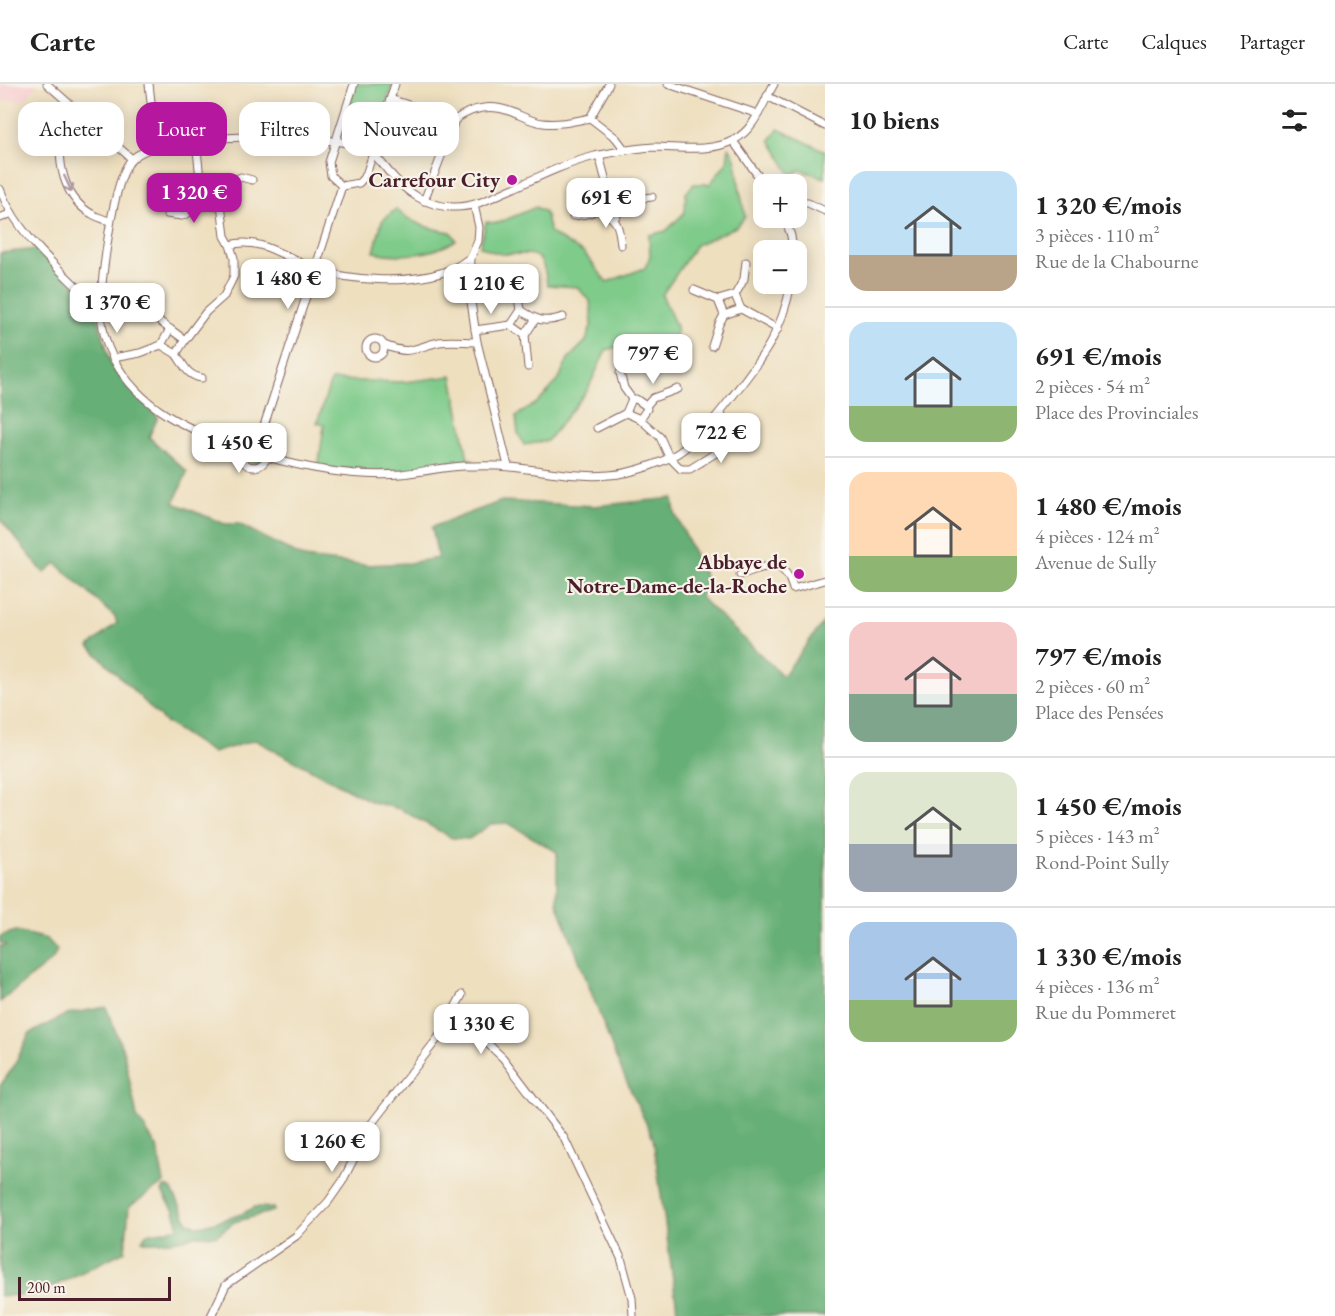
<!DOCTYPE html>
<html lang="fr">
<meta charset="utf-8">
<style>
:root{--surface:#fff;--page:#f6f6f6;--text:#222;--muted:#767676;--line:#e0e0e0;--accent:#b5179e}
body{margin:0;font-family:"EB Garamond",serif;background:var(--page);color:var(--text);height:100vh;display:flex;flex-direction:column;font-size:22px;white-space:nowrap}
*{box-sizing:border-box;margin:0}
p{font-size:20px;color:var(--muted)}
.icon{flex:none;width:33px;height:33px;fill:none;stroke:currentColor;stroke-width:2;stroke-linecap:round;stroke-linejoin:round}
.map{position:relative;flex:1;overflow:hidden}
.side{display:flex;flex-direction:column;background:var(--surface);width:510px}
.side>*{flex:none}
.hud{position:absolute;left:18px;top:18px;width:570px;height:54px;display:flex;gap:12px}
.tools{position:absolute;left:753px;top:90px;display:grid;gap:12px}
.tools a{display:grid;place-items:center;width:54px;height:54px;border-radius:12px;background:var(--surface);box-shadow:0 3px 15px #0003;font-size:30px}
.scale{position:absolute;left:18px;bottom:15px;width:153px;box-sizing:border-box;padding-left:6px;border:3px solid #4a1f2b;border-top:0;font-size:16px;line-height:21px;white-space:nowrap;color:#4a1f2b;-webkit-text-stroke:4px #f7f3e8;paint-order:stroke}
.price{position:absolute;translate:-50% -51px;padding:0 14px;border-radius:12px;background:#fff;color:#222;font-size:20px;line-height:39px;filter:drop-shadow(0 2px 3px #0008)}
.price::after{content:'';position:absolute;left:50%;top:36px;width:18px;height:14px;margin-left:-9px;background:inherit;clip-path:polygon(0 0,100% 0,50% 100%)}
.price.active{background:var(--accent);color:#fff}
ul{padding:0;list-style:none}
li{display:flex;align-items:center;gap:18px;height:150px;padding:0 24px}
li+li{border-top:2px solid var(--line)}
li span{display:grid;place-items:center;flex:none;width:168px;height:120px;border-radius:18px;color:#555}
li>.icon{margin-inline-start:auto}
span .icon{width:72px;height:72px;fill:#fffc;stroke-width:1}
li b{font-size:26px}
h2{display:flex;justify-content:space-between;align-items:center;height:72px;padding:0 24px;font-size:26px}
.tag{padding:0 21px;border-radius:18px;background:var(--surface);box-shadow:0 3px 15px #0003;font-size:21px;line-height:54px}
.tag.active{background:var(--accent);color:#fff}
header{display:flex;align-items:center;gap:36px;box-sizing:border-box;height:84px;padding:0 30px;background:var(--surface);border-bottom:2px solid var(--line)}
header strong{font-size:28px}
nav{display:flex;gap:33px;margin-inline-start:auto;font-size:21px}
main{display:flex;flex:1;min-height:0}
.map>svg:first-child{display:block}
.built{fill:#f7cfd2}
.green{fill:#7ecb8a;stroke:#64755a;stroke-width:1.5}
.forest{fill:#66af76;stroke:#586750;stroke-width:1.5}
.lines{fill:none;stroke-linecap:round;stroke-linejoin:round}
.minor-casing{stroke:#83625f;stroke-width:9}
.minor{stroke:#fff;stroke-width:7}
.oneway{stroke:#ae9aa0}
.poi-dot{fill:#b5179e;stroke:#f7f3e8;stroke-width:2}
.labels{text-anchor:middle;stroke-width:4.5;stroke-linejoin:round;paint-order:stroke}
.poi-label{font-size:21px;font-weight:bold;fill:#4a1f2b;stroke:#f7f3e8;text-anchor:end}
</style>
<header>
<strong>Carte</strong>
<nav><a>Carte</a><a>Calques</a><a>Partager</a></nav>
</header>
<main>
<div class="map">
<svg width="825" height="1232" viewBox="0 0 825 1232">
<rect width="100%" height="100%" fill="#f7f3e8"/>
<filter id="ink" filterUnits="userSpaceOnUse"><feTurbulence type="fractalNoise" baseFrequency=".0167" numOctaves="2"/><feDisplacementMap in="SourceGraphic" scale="12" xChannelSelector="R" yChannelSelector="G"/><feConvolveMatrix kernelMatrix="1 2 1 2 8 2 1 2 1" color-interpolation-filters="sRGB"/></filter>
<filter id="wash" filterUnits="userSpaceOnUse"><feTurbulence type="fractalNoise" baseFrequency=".008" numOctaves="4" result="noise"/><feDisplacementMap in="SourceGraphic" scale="24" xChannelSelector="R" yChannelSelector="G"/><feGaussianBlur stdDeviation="1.35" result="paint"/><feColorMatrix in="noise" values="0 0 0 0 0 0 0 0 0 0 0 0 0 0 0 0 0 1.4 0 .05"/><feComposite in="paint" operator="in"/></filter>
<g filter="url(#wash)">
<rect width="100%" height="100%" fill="#eedfbf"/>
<polygon class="built" points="0,0 38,0 25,16 0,17"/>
<g class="green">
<path d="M356,0H393L374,59C366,64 349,59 341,53Z"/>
<polygon points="778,45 825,67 825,94 800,86 791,91 770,56"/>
<path d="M729,63C738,75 737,85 739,100C740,111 744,121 745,133L736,143L696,161L662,211L676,242L677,269L647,255L606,266L587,307L547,357L524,361L518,349L516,332L537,319L558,297L568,275L586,257L592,239L590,217L577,203L547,201C543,161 530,172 502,170C495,169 486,165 480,162L486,138L498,139L536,123L545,128L550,149L584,169L607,198L645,184L650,172L649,151L666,147L685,128L686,109L694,100H710L727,78Z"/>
<path d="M396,125C412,140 430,145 451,148L456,156C433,171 400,174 374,168L382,137Z"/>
<path d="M452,292L468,375L474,376C422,391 371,387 318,385L324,341L317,339L331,296L404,298Z"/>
<circle cx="255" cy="370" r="9"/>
</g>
<g class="forest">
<polygon points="37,165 94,220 112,283 158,333 149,353 187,388 174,419 225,440 239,440 304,474 366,481 409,479 438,474 432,443 502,417 594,422 673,414 675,429 706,495 700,513 783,592 825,536 825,1232 678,1232 653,1054 618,979 557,818 557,768 508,739 491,740 469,755 452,754 400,725 372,718 255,656 213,669 165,638 89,562 117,539 115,533 56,479 44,489 0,435 0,169"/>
<polygon points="16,847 47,855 57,866 53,875 0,918 0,862 5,862 5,860 0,859 0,852"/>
<polygon points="106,923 124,969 137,1033 157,1063 164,1099 129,1123 125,1167 36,1211 0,1212 0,1002 14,982 29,950 67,930"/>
<polygon points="164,1103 169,1103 172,1106 188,1138 197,1142 204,1141 242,1130 255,1123 274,1124 274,1127 234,1138 216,1152 199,1151 180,1156 158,1158 147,1158 142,1156 146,1150 179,1144 174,1127 162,1108"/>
</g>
</g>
<g filter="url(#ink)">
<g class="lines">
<g class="minor-casing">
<g id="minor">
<polyline points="47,0 132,75"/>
<polyline points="149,0 153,35 159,62"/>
<polyline points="354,0 329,78 331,92 342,102 359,99 366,91 395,0"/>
<polyline points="668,0 758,30"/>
<polyline points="767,12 825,42"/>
<polyline points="390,15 455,36"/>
<path d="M77,26C73,33 68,39 65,46C54,74 64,115 92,130C97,133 103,135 109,137"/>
<polyline points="590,34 609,0"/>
<polyline points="196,57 203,122"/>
<polyline points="733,57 764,100"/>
<polyline points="599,71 609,109 625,120"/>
<path d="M0,105C15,145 48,175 78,204"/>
<polyline points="201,105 219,104 241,93 252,96"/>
<path d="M424,117L455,36C472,23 492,20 512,28C522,32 532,38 543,39C559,41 575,37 590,34L616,54L625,66"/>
<polyline points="796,118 808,119 825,127"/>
<polyline points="474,121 479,143 478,157 471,173 470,211 477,258 508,382"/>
<path d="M600,125C617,136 619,140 621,161"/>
<polyline points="167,130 182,132 203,122 221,121"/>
<path d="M573,132C594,130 598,128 609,109"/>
<polyline points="0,134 12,129"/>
<polyline points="785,134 791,152 793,166"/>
<path d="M614,135C627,117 630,115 652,113"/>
<path d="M230,161C259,152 286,174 312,184C351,198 413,201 452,185C459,182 465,177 471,173"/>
<polyline points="516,195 521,226 511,241 525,251 535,236"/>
<polyline points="694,206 718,216 724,231 741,225 735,211 718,216"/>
<polyline points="735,211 744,195 746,178"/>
<path d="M154,215C150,231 158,237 170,245"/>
<polyline points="741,225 778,245"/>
<path d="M521,226C537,237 545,239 563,233"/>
<polyline points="475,246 511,241"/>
<polyline points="525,251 528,283"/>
<circle cx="375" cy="264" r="9"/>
<polyline points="161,261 176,270 185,256"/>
<path d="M384,261C411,272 413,264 439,258C451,256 465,258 477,258"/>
<polyline points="712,262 719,240 724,231"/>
<path d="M176,270C184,281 187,292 202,294"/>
<polyline points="113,274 140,269 161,261 170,245 185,256 206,228 224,212 234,192 234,174 230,161 225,152 219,104"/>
<polyline points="620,289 624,304 632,315 636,315 646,322 647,325 640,335 626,329"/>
<polyline points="646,322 653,314 678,305"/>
<polyline points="640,335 660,353 669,373 681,385 690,385 727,362 732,353 732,345 720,329"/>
<polyline points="597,344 626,329 632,315"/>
<circle cx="254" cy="370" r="13"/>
<polyline points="259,357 342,102"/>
<path d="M242,365C190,346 140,326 113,274C95,240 101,204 106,168C109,146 117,90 132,75C160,48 284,52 323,56C338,57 358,60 370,68C378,73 383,81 389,88C406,108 425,122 453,123C475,124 494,112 514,104C540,92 567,79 595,72C614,68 634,64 654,63C679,63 710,69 734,56C755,45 763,19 774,0"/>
<path d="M267,373C312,386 355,393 401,390C422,388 443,383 464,382C479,382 495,381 510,383C543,386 575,394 609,391C630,390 668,378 685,364C703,350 717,332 731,314C762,274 781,251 791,200"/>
<path d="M740,491C766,482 784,472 793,505L825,496"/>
<polyline points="451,934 485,957 503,974 564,1054 621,1174 632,1214 633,1232"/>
<polyline points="211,1232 226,1201 296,1152 328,1118 342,1098 372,1039 438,954 462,911"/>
</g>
</g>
<use href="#minor" class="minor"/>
</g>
<defs><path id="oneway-shaft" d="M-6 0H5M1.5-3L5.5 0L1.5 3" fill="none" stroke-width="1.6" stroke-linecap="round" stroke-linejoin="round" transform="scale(1.5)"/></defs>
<use class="oneway" href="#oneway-shaft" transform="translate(68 100) rotate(65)"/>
</g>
<g class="poi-dot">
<circle cx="512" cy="96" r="6"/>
<circle cx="799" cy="490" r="6"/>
</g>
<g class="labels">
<g class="poi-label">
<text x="500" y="103">Carrefour City</text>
<text x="787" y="485">Abbaye de<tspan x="787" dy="24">Notre-Dame-de-la-Roche</tspan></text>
</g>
</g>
</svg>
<div class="tools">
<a>+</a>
<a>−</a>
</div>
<div class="scale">200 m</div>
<b class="price active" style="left:194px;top:140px">1 320 €</b>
<b class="price" style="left:606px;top:145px">691 €</b>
<b class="price" style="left:288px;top:226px">1 480 €</b>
<b class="price" style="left:491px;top:231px">1 210 €</b>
<b class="price" style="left:117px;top:250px">1 370 €</b>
<b class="price" style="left:653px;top:301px">797 €</b>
<b class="price" style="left:721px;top:380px">722 €</b>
<b class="price" style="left:239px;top:390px">1 450 €</b>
<b class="price" style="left:481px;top:971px">1 330 €</b>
<b class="price" style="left:332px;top:1089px">1 260 €</b>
<div class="hud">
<a class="tag">Acheter</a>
<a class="tag active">Louer</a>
<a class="tag">Filtres</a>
<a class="tag">Nouveau</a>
</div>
</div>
<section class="side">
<h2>10 biens<svg class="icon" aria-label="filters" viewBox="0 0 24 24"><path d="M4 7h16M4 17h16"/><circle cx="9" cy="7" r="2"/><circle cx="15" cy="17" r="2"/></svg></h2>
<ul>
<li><span style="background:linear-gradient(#bfe0f5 70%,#b9a48a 0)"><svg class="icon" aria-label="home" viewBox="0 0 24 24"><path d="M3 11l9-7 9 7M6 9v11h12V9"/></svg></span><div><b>1 320 €/mois</b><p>3 pièces · 110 m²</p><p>Rue de la Chabourne</p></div></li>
<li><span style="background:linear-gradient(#bfe0f5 70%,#8fb573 0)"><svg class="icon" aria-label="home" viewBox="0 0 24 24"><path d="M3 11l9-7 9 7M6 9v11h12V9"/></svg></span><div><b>691 €/mois</b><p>2 pièces · 54 m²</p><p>Place des Provinciales</p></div></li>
<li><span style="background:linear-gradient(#ffd9b3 70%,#8fb573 0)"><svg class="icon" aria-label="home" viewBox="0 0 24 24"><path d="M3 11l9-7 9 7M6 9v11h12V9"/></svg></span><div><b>1 480 €/mois</b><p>4 pièces · 124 m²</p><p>Avenue de Sully</p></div></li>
<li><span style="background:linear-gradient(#f6c9c9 60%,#7fa58c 0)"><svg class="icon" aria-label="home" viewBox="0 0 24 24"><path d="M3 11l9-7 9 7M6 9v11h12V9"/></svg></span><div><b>797 €/mois</b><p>2 pièces · 60 m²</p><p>Place des Pensées</p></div></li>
<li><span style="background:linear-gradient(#dfe7d0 60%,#9aa5b1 0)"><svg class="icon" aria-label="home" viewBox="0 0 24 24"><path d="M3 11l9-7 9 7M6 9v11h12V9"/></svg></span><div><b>1 450 €/mois</b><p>5 pièces · 143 m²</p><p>Rond-Point Sully</p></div></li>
<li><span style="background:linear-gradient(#a9c7e8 65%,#8fb573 0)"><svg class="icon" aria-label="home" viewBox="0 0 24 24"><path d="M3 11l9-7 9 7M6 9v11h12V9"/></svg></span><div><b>1 330 €/mois</b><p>4 pièces · 136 m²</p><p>Rue du Pommeret</p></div></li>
</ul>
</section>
</main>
